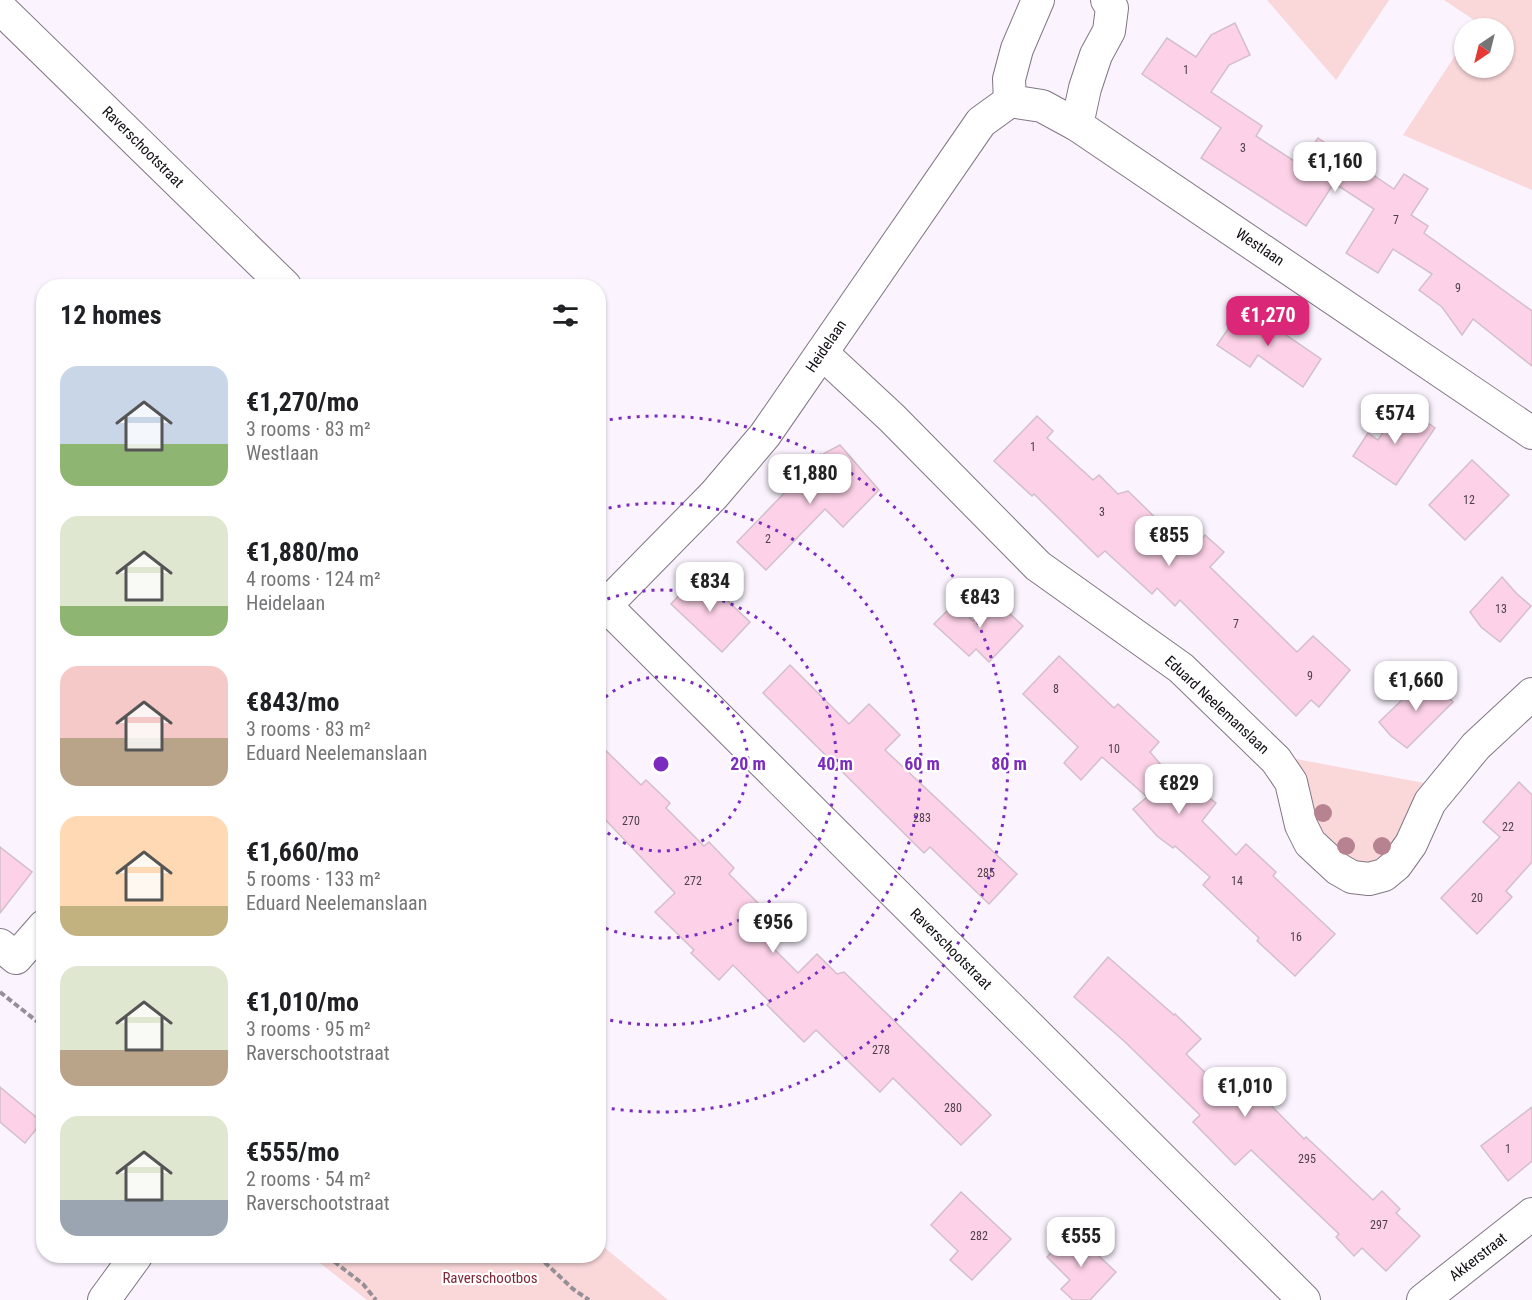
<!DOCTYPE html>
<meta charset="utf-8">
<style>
:root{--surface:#fff;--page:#f6f6f6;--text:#202124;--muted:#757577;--accent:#db2777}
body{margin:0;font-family:"Roboto Condensed",sans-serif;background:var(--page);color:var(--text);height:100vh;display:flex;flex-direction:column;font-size:22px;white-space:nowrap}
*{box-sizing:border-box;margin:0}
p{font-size:20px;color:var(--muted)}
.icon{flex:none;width:33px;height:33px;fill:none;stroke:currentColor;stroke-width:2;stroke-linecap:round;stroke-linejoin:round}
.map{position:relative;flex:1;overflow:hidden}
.drawer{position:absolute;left:36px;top:279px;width:570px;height:984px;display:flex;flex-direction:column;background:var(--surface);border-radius:24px;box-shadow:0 2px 4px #0004}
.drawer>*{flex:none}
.needle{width:39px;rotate:215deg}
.tools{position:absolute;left:1454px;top:18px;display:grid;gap:12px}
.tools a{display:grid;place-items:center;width:60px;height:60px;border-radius:50%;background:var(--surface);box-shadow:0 2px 4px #0004;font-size:30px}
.price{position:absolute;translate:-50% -51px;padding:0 14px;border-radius:12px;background:#fff;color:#222;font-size:20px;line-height:39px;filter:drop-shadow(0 2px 3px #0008)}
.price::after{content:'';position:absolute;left:50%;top:36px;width:18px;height:14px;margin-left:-9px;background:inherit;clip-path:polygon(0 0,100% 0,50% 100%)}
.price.selected{background:var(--accent);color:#fff}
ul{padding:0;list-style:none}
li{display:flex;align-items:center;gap:18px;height:150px;padding:0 24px}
li span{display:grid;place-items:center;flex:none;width:168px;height:120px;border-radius:18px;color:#555}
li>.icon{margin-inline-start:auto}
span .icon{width:72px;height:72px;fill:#fffc;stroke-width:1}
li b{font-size:26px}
h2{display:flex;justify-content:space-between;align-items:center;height:72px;padding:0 24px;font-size:26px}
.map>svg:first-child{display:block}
.green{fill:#fad7d9}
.building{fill:#fdd2e8;stroke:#d3bfc9;stroke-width:1.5}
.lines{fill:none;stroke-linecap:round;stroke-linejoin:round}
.minor-casing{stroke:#827685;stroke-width:34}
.path{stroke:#958f98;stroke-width:4;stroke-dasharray:6 3;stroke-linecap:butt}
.minor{stroke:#fff;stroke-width:32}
.tree{fill:#b78390}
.ring{fill:none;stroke:#7b2cbf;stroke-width:3;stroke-dasharray:3 6}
.labels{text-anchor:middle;stroke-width:4.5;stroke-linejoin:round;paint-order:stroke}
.number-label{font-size:12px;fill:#4d3f49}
.street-label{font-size:15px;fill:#120e14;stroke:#fff}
.park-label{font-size:15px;fill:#7f2736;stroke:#fff}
.centre{fill:#7b2cbf;stroke:#fff;stroke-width:3}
.ring-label{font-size:18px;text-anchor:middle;font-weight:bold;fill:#7b2cbf;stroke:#fff;stroke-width:4.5;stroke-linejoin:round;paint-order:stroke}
</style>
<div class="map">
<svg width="1532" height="1300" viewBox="0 0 1532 1300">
<rect width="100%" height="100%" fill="#fbf3fe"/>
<g class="green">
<polygon points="1267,0 1389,0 1336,80"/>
<polygon points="1444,0 1532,0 1532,190 1403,135 1464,42 1464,68 1503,68 1503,28 1473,28 1477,22"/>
<polygon points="1296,759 1424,783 1387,858 1355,870 1311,831"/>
<polygon points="599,1243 668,1300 367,1300 311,1256 598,1256"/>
</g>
<g class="building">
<polygon points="1235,23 1250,55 1229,65 1211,92 1262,126 1256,136 1300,165 1318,138 1394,189 1404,174 1428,189 1411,215 1428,226 1424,233 1532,311 1532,366 1473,319 1462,335 1442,307 1419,290 1432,274 1393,249 1378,273 1346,253 1374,209 1334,183 1306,226 1201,158 1221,128 1142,74 1167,38 1196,57 1211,35"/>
<polygon points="1244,306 1321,359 1303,387 1258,355 1250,367 1217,345"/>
<polygon points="1402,405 1435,428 1396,485 1353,456 1368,433 1378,440"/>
<polygon points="1037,416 1053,431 1047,438 1093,480 1099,475 1118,494 1128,491 1168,530 1174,524 1196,545 1205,535 1224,552 1210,567 1297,652 1313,636 1350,670 1319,707 1311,700 1296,716 1180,600 1175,606 1157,588 1152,594 1105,551 1098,557 1034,494 1032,496 994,461"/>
<polygon points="840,445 879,490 843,527 825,509 766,570 737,542 821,455"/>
<polygon points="1472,460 1509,495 1465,540 1429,505"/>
<polygon points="699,574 750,622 722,652 671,604"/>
<polygon points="1502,577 1516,593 1531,606 1500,642 1481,627 1470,612"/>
<polygon points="994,599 1023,626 989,662 976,649 969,656 934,624 955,603 973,621"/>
<polygon points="1059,656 1114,708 1118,704 1159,742 1150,752 1180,787 1189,779 1200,791 1216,803 1202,821 1236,855 1246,844 1276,872 1273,876 1335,934 1295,976 1257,941 1259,938 1203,885 1210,877 1175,846 1173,848 1157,836 1133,809 1147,797 1102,757 1081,780 1064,763 1078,747 1023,694"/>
<polygon points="790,665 849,724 869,704 900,735 885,750 1017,874 989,904 930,847 924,853 763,693"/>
<polygon points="1427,676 1453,702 1407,748 1391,736 1379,722"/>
<polygon points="598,743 641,785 646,780 670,803 666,808 704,846 709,842 734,868 729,874 768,913 753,928 798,973 817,954 837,974 844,972 991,1115 961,1145 893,1078 880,1092 816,1030 804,1042 767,1005 770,1002 733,965 719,980 691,953 694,950 655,912 675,893 598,812"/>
<polygon points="1519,782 1532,795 1532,862 1506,891 1512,897 1477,934 1441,898 1500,837 1483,822"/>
<polygon points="0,847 32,872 0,913"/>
<polygon points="1108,957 1174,1015 1175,1014 1201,1039 1186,1054 1224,1091 1240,1074 1304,1139 1306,1137 1373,1200 1382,1191 1400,1209 1396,1213 1420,1236 1386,1271 1362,1248 1354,1256 1336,1237 1339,1234 1251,1150 1235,1165 1193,1122 1200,1115 1124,1041 1074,997"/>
<polygon points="0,1087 42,1122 25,1143 0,1122"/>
<polygon points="1532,1107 1532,1161 1508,1181 1481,1146"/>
<polygon points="961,1192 1011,1239 972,1280 950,1260 958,1251 931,1225"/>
<polygon points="1072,1231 1116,1272 1090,1300 1073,1300 1061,1289 1070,1280 1047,1257"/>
</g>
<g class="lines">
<g class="minor-casing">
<g id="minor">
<polyline points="0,8 285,286"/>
<polyline points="1010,101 1009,79 1017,49 1038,0"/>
<polyline points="1077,125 1085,88 1096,55 1109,31 1112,8 1107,0"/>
<polyline points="822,353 892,418 1038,566 1181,668 1276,760 1291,782 1301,825 1310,843 1338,869 1352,877 1369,879 1384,875 1396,865 1411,844 1430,802 1476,746 1532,694"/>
<polyline points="598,598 1304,1300"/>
<polyline points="606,605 714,495 765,435 981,122 1010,101 1042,106 1077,125 1532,433"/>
<polyline points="0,945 16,958 44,926"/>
<polyline points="104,1300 136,1256"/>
<polyline points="1423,1300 1532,1214"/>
</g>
</g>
<g class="path">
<polyline points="0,992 44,1027"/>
<polyline points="327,1256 363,1284 376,1300"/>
<polyline points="538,1256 573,1289 589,1300"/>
</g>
<use href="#minor" class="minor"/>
</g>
<g class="tree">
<circle cx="1323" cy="813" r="9"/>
<circle cx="1346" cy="846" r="9"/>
<circle cx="1382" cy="846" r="9"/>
</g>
<g class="ring">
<path d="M599 703A87 87 0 1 1 599 825"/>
<path d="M599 602A174 174 0 1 1 599 926"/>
<path d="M600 510A261 261 0 1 1 600 1018"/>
<path d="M601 421A348 348 0 1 1 601 1107"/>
</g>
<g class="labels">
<g class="number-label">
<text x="1186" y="74">1</text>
<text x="1243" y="152">3</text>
<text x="1396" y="224">7</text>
<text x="1458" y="292">9</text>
<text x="1033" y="451">1</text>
<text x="1469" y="504">12</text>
<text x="1102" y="516">3</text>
<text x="768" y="543">2</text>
<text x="1501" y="613">13</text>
<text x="1236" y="628">7</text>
<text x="1310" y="680">9</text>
<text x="1056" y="693">8</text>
<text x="1114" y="753">10</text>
<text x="922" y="822">283</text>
<text x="631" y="825">270</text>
<text x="1508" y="831">22</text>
<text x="986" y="877">285</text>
<text x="693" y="885">272</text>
<text x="1237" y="885">14</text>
<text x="1477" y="902">20</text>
<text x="1296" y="941">16</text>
<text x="881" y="1054">278</text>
<text x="953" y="1112">280</text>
<text x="1508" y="1153">1</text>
<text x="1307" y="1163">295</text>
<text x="1379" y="1229">297</text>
<text x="979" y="1240">282</text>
</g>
<g class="street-label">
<text transform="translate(143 147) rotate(45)" y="5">Raverschootstraat</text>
<text transform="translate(1260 247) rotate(34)" y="5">Westlaan</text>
<text transform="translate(826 346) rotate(-56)" y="5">Heidelaan</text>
<text transform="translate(1217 705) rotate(43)" y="5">Eduard Neelemanslaan</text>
<text transform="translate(951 949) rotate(45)" y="5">Raverschootstraat</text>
<text transform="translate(1478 1257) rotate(-38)" y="5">Akkerstraat</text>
</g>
<g class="park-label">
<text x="490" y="1283">Raverschootbos</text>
</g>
</g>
<circle cx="661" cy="764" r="9" class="centre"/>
<g class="ring-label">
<text x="748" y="770">20 m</text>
<text x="835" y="770">40 m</text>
<text x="922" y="770">60 m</text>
<text x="1009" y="770">80 m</text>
</g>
</svg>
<div class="tools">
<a><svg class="needle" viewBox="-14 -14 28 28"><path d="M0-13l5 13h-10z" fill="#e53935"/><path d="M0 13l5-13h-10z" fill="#757577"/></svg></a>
</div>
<b class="price" style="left:1335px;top:193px">€1,160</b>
<b class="price selected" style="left:1268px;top:347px">€1,270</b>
<b class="price" style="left:1395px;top:445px">€574</b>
<b class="price" style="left:810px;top:505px">€1,880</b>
<b class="price" style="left:1169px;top:567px">€855</b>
<b class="price" style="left:710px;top:613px">€834</b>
<b class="price" style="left:980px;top:629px">€843</b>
<b class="price" style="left:1416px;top:712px">€1,660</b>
<b class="price" style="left:1179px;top:815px">€829</b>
<b class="price" style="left:773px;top:954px">€956</b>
<b class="price" style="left:1245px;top:1118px">€1,010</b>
<b class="price" style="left:1081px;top:1268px">€555</b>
<section class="drawer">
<h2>12 homes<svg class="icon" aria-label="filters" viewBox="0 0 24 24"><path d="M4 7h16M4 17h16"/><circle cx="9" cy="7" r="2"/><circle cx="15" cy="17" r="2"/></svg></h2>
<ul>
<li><span style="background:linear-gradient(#c9d6e8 65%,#8fb573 0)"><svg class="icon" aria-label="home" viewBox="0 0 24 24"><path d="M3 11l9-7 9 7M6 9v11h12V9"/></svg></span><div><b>€1,270/mo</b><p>3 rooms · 83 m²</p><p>Westlaan</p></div></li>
<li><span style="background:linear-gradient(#dfe7d0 75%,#8fb573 0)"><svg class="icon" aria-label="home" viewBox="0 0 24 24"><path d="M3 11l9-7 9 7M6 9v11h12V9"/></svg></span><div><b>€1,880/mo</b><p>4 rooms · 124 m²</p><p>Heidelaan</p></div></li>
<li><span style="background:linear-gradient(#f6c9c9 60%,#b9a48a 0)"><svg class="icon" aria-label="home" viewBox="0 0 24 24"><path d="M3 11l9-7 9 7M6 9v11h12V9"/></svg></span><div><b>€843/mo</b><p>3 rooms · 83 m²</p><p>Eduard Neelemanslaan</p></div></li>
<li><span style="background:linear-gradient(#ffd9b3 75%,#c2b280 0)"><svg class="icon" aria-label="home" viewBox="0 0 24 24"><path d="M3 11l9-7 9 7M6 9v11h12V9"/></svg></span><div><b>€1,660/mo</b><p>5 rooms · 133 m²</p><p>Eduard Neelemanslaan</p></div></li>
<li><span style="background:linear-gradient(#dfe7d0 70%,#b9a48a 0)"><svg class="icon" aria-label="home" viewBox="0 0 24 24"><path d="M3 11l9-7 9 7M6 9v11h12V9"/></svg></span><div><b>€1,010/mo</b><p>3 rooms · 95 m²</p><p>Raverschootstraat</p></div></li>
<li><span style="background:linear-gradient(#dfe7d0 70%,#9aa5b1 0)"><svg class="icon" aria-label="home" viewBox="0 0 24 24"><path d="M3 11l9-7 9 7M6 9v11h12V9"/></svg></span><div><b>€555/mo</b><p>2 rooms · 54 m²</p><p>Raverschootstraat</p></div></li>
</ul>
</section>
</div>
